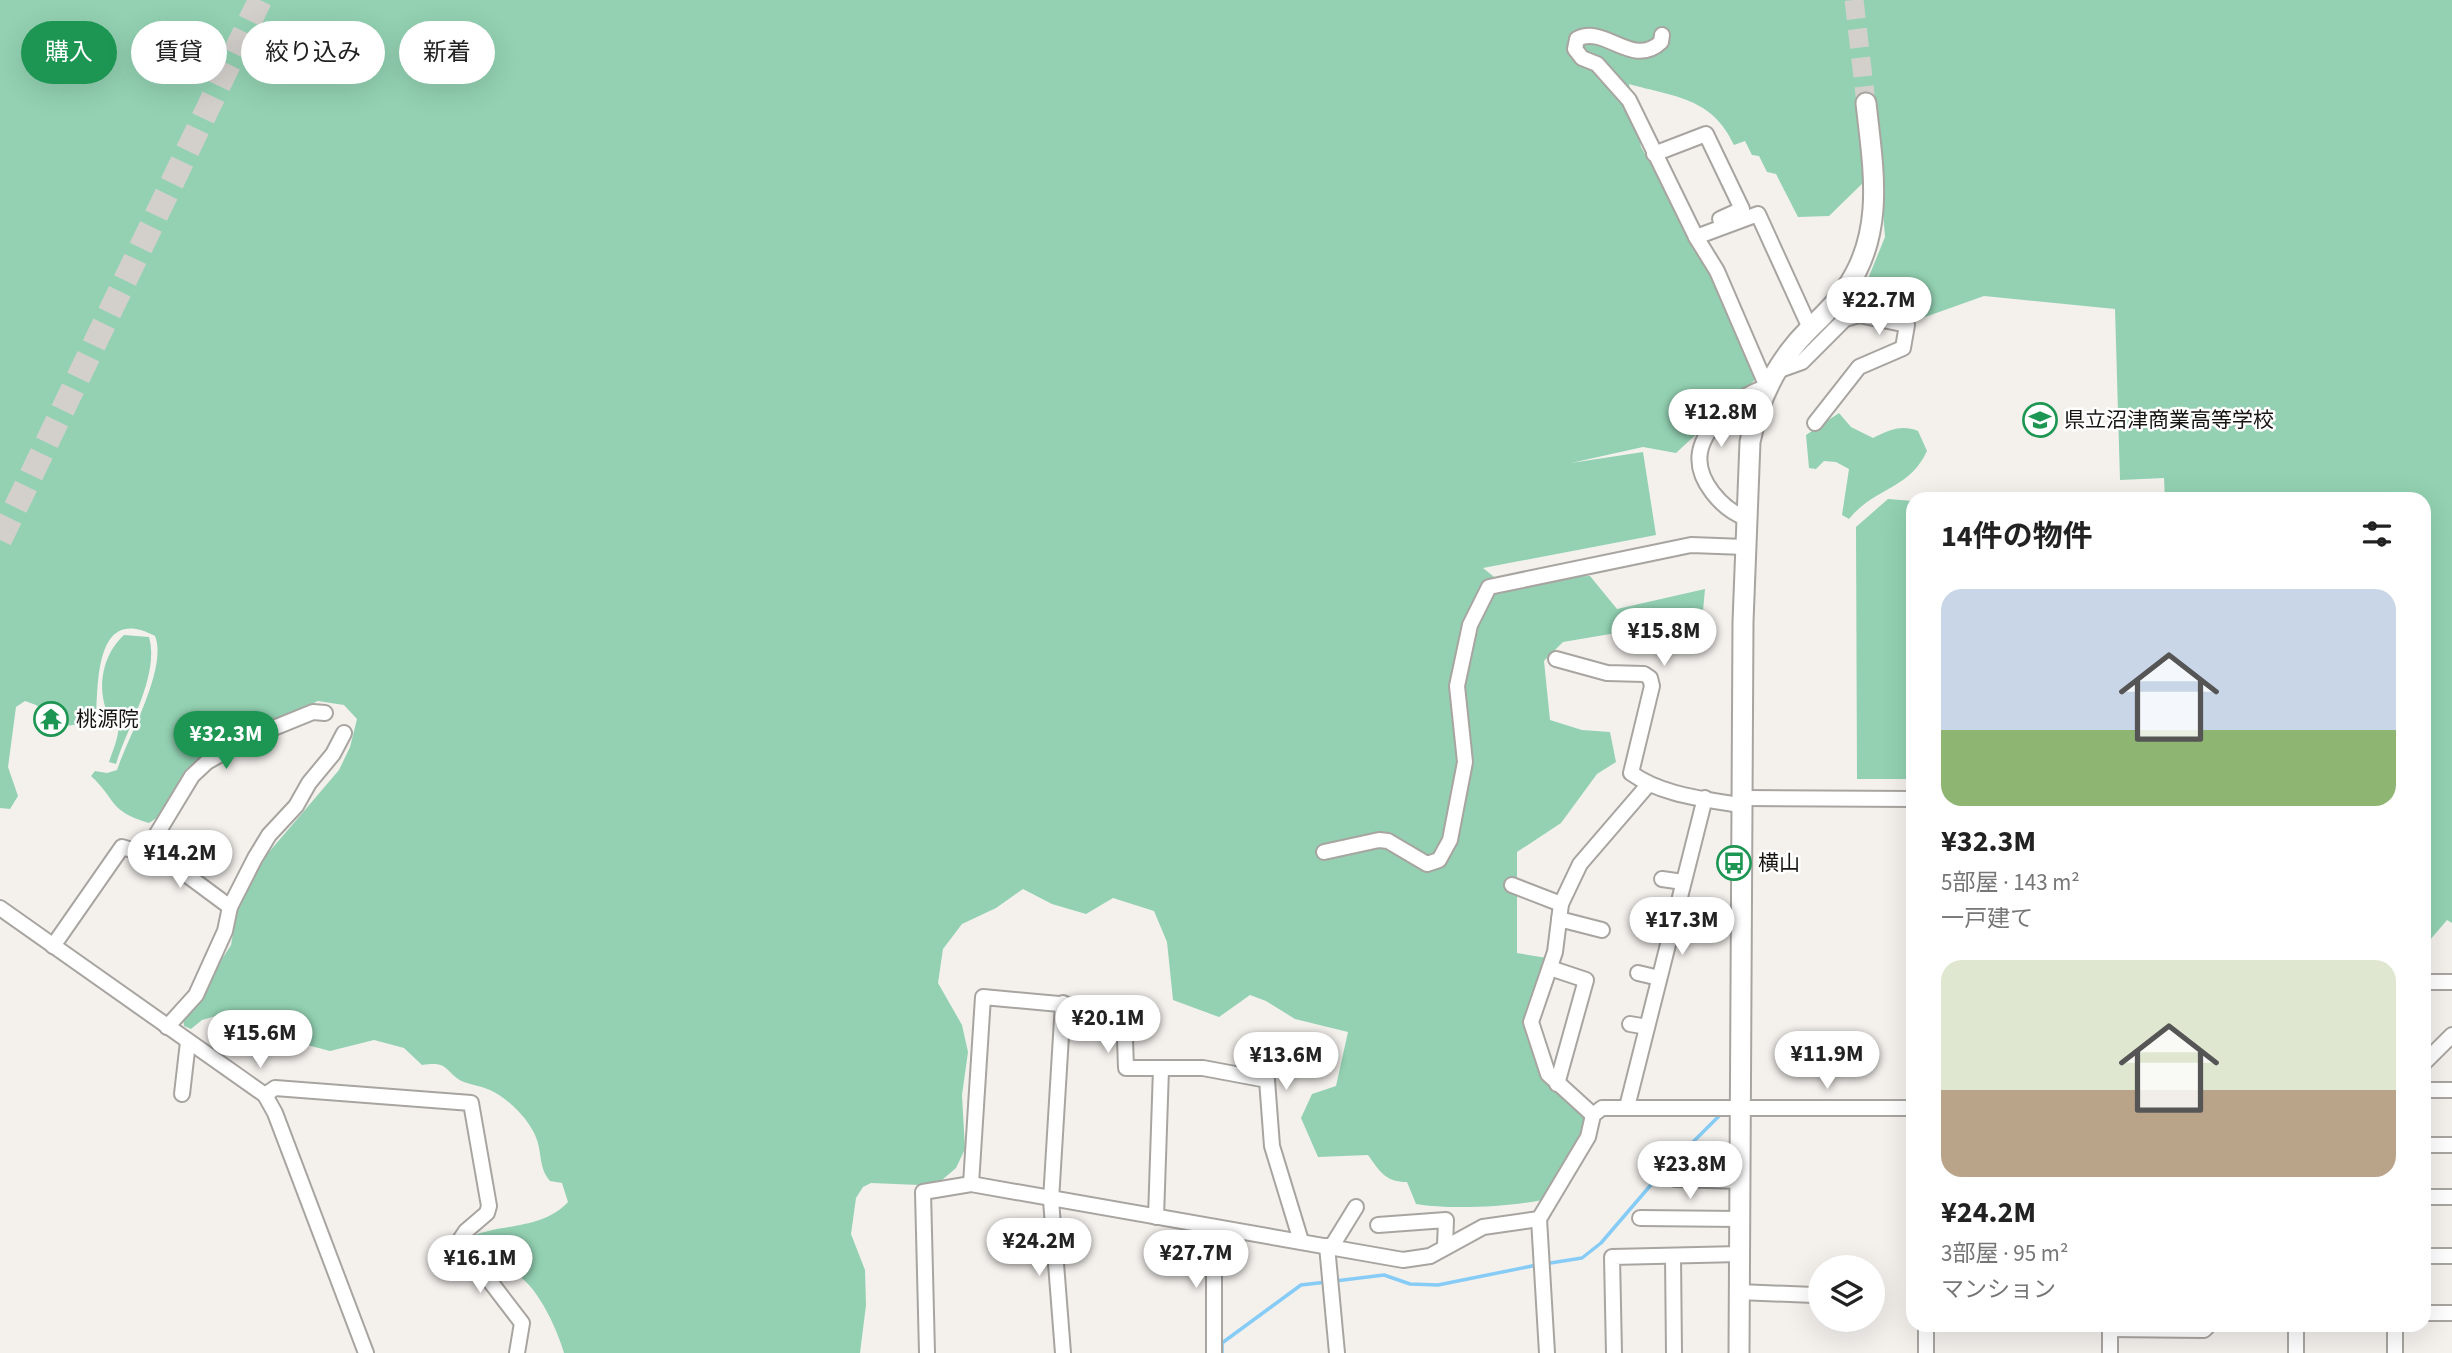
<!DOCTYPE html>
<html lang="ja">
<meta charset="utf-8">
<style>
:root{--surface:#fff;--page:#f6f6f6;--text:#222;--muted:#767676;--accent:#1d9653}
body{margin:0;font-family:"Source Sans 3","Noto Sans JP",sans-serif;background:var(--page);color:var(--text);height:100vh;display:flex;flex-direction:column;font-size:26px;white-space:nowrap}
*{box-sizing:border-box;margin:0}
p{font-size:23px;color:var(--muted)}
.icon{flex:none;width:38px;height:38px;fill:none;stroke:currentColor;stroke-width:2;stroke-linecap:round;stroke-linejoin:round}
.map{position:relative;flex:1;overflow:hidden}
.sheet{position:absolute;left:1906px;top:492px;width:525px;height:840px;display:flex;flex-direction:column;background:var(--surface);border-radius:21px;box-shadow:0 7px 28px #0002}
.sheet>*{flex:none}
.banner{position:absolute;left:21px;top:21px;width:665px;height:63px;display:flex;gap:14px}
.tools{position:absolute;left:1808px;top:1255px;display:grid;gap:14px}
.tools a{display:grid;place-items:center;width:77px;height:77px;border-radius:50%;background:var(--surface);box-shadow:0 7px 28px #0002;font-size:35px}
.price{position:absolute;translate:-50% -60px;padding:0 16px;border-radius:24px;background:#fff;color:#222;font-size:23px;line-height:46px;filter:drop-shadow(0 2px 4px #0008)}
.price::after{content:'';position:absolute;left:50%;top:42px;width:21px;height:16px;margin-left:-10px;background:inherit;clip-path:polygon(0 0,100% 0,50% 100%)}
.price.selected{background:var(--accent);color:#fff}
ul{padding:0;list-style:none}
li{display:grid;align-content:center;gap:14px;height:371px;padding:0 35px}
li span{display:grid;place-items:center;height:217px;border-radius:21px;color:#555}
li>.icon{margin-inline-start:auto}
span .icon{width:126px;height:126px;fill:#fffc;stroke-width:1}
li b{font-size:30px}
h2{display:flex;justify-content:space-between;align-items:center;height:84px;padding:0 35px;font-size:30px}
.chip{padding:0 24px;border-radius:32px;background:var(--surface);box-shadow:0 7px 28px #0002;font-size:24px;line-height:63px}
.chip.selected{background:var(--accent);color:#fff}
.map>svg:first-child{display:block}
.green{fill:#93d1b2}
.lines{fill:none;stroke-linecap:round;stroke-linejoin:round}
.stream{stroke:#86ccf6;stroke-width:3.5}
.secondary-tunnel{stroke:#d3d0cc;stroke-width:19;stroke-dasharray:19 10;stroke-linecap:butt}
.highway-tunnel{stroke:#d3d0cc;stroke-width:24;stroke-dasharray:24 12;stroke-linecap:butt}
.street-casing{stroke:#a8a5a1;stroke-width:18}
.secondary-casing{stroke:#a8a5a1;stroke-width:23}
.street{stroke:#fff;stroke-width:14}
.secondary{stroke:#fff;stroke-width:19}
.labels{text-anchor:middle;stroke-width:5;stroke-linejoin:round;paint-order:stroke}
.poi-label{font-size:21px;fill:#161513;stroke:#fff;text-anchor:start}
</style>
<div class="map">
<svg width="2452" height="1353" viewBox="0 0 2452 1353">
<rect width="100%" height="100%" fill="#f4f1ed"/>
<g class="green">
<path d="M0,0H2452V923L2447,920L2424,947V499H2165L2164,478L2120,480L2115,309L1984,296L1911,322L1863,291L1885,237L1881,186L1868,178L1829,216L1798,217L1776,174L1767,172L1759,156L1752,155L1745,141L1734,145C1712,97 1674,97 1629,84L1641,147L1721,287L1757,378L1676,453L1643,447L1571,463L1643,452L1656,535L1483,568L1498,580L1590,576L1617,609L1705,589L1703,611L1681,622L1563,642L1544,661L1550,720L1582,730L1610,732L1616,762L1597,774L1561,823L1517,852V953L1553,959L1529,1025L1538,1065L1593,1115L1551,1198C1515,1207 1453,1210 1416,1204L1407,1182C1386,1182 1380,1172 1368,1155L1318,1157L1301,1118L1312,1094L1336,1086L1348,1032L1295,1019L1266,1001L1250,995L1219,1017L1173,1000L1167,942L1154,911L1113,898L1086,914L1052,904L1023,889L996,908L962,924L943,949L938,983L962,1025L968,1052L962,1095L965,1149L956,1168L942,1180L919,1185L871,1183L863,1187L856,1198L851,1234L865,1270L866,1305L860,1353H564C558,1331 535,1279 512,1273C496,1268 480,1268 465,1260L463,1252L470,1237C502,1223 542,1230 568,1202L562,1183L550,1181C539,1168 542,1155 537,1140C531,1121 508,1098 490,1090C481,1086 472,1085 464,1082C444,1073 451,1060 422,1065L404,1048L374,1040L330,1051L284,1039L274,1043L254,1037L245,1040C232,1033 229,1023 216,1016L202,1020L191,1029L184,1026L183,1019L231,945L237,910L263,859L339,770L350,747L357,719L344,705L318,701L209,751L188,768L158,817L149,823C108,811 117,800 91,776L95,771L107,773L117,770C128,737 168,668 155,636C94,603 98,686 96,722L93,727L87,723L66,726L36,705L25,701L16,707L8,767L18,796L10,809L0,808Z"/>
<path d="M1839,413L1851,427L1873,438C1888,431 1901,424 1918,431L1927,451C1909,490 1875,487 1849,519L1842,515L1849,469L1836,462L1824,461L1816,469L1809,468L1806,435Z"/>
<polygon points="1888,499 1913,501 1913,779 1857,779 1856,527"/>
<path d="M124,635L149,637C160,675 127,727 116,764L109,762C114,747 123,729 116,714H108C96,687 103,654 124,635Z"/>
</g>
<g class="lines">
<g class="stream">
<polyline points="1544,1264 1582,1258 1601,1243 1656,1179 1719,1116"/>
<polyline points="1335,1281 1384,1275 1410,1284 1438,1285 1537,1265"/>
<polyline points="1222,1353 1222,1343 1301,1285 1327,1282"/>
</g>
<polyline class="secondary-tunnel" points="1854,0 1866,103"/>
<polyline class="highway-tunnel" points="0,540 260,0"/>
<g class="street-casing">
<g id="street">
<path d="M1662,35L1661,42C1632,69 1605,24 1577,39L1575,49L1582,58L1597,64L1629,100L1696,237L1717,271L1767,387C1742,393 1705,425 1700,452C1695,480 1723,510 1746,518"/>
<polyline points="1654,154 1706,134 1742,209 1720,219"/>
<polyline points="1696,237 1758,214 1810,328"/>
<polyline points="1777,371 1802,362 1845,319 1859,315 1907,325 1903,348 1859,367 1815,423"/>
<path d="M1556,659L1607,673L1644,674L1650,678L1652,686L1631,773C1663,796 1706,799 1744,806"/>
<polyline points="1744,798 1913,799"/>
<polyline points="149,847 230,907"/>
<polyline points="1324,852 1379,840 1388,841 1427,864 1439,860 1450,840 1465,762 1457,686 1470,625 1489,587 1691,545 1745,547"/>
<polyline points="1662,879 1683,882"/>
<polyline points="1512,885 1561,904"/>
<polyline points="0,908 265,1095 275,1113 366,1353"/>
<polyline points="1559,919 1602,930"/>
<polyline points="1651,926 1671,930"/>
<polyline points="53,946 122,847 135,851 149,847 192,776 207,762 249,738 313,712 325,713"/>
<polyline points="1550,968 1586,980 1557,1084"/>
<polyline points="1638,973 1659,978"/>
<polyline points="2424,982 2452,982"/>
<polyline points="1630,1024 1647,1027"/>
<polyline points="167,1027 196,995 225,931 230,907 255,858 269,835 296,806 309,783 333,754 344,733"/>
<polyline points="2424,1063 2452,1035"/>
<polyline points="2424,1090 2452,1090"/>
<polyline points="182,1094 188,1042"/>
<polyline points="265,1095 275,1088 471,1103 489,1206 487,1213 466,1231 452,1252 458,1265 486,1276 522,1323 517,1353"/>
<polyline points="1627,1107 1705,798"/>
<polyline points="1593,1115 1548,1074 1531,1022 1555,952 1561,904 1580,864 1648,785"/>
<polyline points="2424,1145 2452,1145"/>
<polyline points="1675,1179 1740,1181"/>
<polyline points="971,1184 983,997 1124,1010 1126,1068 1203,1068 1267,1080 1272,1146 1301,1241"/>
<polyline points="2424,1197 2452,1197"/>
<polyline points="1156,1217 1161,1069"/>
<polyline points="1640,1218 1740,1219"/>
<polyline points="1539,1219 1547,1353"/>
<polyline points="1378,1225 1446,1220 1445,1245"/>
<polyline points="1327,1246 1337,1353"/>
<polyline points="1332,1246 1356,1207"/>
<polyline points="1673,1256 1674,1353"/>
<polyline points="2424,1256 2452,1256"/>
<polyline points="1739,1292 1814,1295"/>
<polyline points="2424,1313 2452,1313"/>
<polyline points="2296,1325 2296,1353"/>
<polyline points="2395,1325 2395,1353"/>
<polyline points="2110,1329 2204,1330 2209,1325"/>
<polyline points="927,1353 923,1192 971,1184 1403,1260 1430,1256 1483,1227 1539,1219 1588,1137 1593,1115 1602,1108 1913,1108"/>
<polyline points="1063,1353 1051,1200 1063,1003"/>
<polyline points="1214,1353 1214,1227"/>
<polyline points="1614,1353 1612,1257 1740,1254"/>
<polyline points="1926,1353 1926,1325"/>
<polyline points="2110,1353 2110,1325"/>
</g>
</g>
<g class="secondary-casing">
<path id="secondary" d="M1739,1353L1743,622L1750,442C1757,407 1771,374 1794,346C1810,326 1831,311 1845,290C1886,233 1873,168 1866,103"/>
</g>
<use href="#street" class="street"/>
<use href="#secondary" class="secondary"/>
</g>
<defs>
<g id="school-ring" transform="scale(1.75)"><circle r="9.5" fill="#fff" stroke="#1d9653" stroke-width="1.5"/><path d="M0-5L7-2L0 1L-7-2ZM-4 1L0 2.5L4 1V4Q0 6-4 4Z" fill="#1d9653"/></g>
<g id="temple-ring" transform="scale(1.75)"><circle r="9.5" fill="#fff" stroke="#1d9653" stroke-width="1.5"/><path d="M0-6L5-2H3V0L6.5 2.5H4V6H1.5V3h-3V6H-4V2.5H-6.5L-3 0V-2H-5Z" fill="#1d9653"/></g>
<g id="bus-ring" transform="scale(1.75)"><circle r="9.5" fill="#fff" stroke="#1d9653" stroke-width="1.5"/><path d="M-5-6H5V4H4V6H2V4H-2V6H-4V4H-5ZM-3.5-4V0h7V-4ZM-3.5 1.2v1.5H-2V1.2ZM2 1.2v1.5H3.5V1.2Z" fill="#1d9653"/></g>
</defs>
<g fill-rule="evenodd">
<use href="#school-ring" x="2040" y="420"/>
<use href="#temple-ring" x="51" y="719"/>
<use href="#bus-ring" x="1734" y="863"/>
</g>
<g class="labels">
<g class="poi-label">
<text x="2064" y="427">県立沼津商業高等学校</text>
<text x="76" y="726">桃源院</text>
<text x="1758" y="870">横山</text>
</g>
</g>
</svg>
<div class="tools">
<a><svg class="icon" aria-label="layers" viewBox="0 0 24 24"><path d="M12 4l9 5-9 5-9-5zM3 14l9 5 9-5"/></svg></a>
</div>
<b class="price" style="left:1879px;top:337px">¥22.7M</b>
<b class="price" style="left:1721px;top:449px">¥12.8M</b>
<b class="price" style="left:1664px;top:668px">¥15.8M</b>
<b class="price selected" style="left:226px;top:771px">¥32.3M</b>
<b class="price" style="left:180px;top:890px">¥14.2M</b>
<b class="price" style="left:1682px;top:957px">¥17.3M</b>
<b class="price" style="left:1108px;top:1055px">¥20.1M</b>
<b class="price" style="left:260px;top:1070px">¥15.6M</b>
<b class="price" style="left:1827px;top:1091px">¥11.9M</b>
<b class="price" style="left:1286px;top:1092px">¥13.6M</b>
<b class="price" style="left:1690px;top:1201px">¥23.8M</b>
<b class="price" style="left:1039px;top:1278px">¥24.2M</b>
<b class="price" style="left:1196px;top:1290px">¥27.7M</b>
<b class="price" style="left:480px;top:1295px">¥16.1M</b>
<div class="banner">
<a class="chip selected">購入</a>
<a class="chip">賃貸</a>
<a class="chip">絞り込み</a>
<a class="chip">新着</a>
</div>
<section class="sheet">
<h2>14件の物件<svg class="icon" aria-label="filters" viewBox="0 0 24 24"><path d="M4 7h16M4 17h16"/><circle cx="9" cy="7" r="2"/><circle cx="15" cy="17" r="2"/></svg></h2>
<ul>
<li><span style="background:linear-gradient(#c9d6e8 65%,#8fb573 0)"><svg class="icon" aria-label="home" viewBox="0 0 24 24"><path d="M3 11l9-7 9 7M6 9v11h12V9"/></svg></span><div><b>¥32.3M</b><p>5部屋 · 143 m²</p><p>一戸建て</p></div></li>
<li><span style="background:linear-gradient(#dfe7d0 60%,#b9a48a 0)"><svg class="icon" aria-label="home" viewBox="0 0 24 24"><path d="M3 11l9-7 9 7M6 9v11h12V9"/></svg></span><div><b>¥24.2M</b><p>3部屋 · 95 m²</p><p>マンション</p></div></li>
</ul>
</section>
</div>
